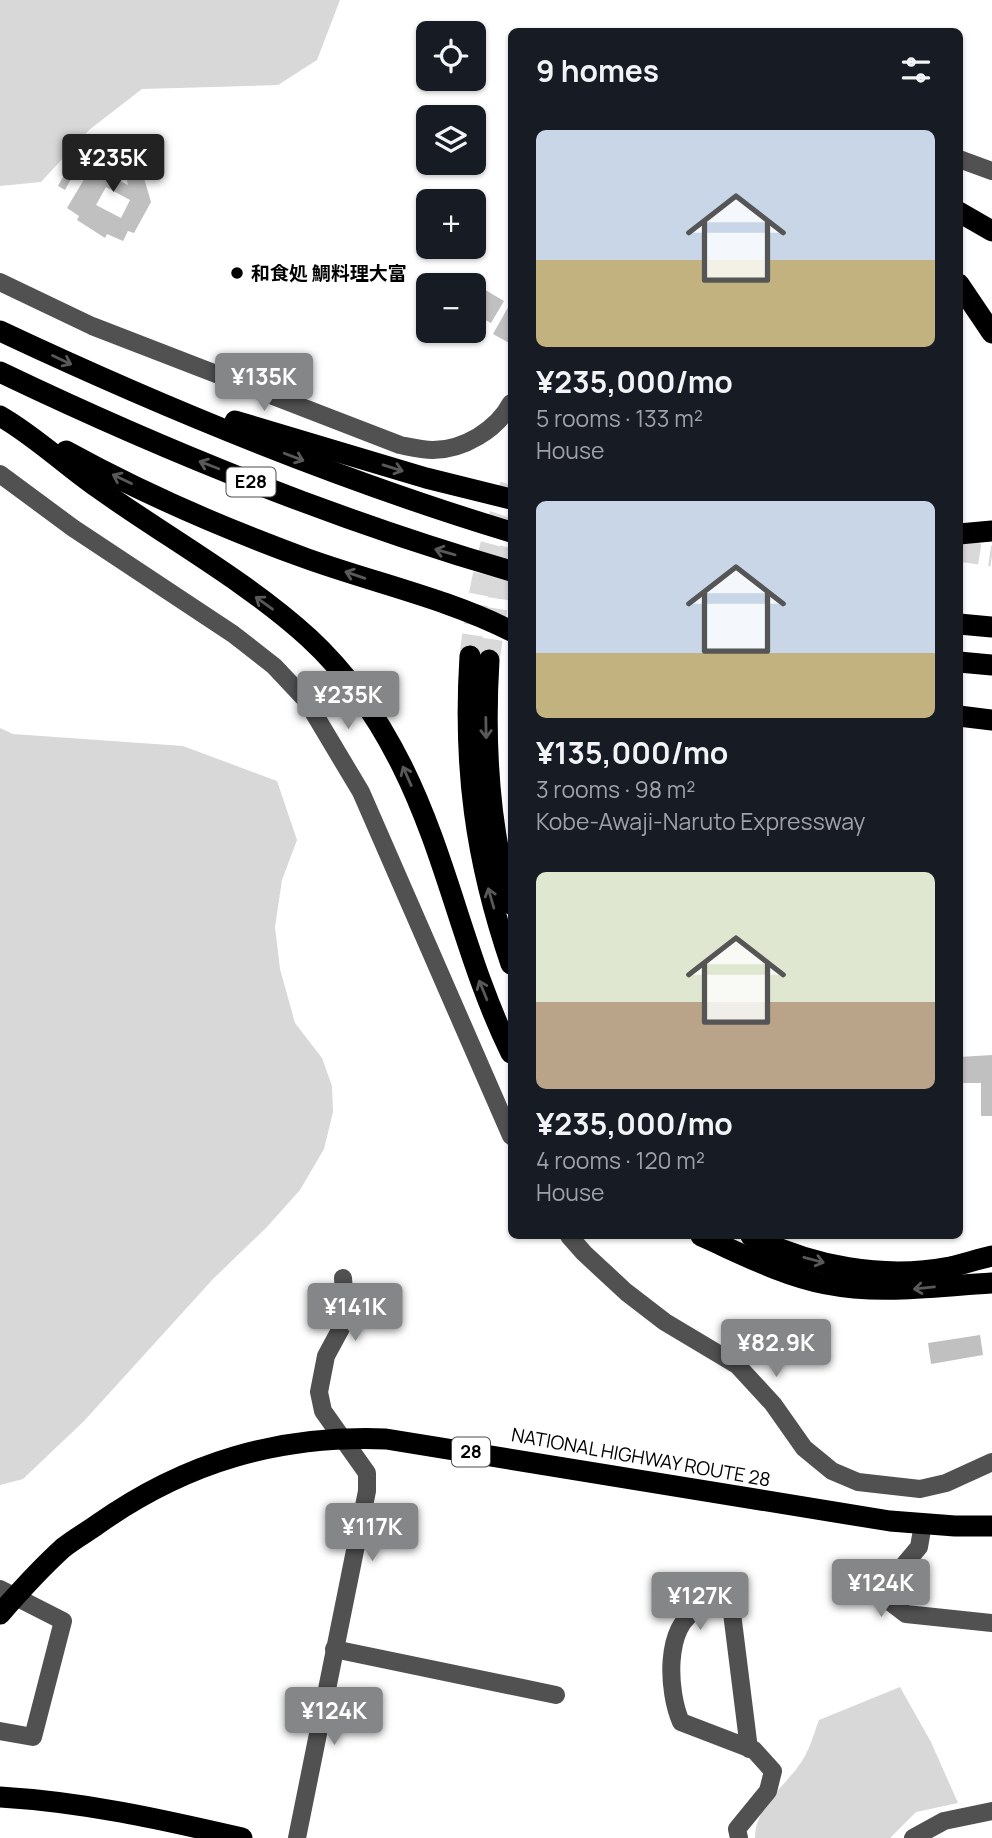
<!DOCTYPE html>
<meta charset="utf-8">
<style>
:root{--surface:#171b24;--page:#20242c;--text:#f1f3f6;--muted:#9ea1a6;--accent:#858687}
body{margin:0;font-family:Manrope,"Noto Sans JP",sans-serif;background:var(--page);color:var(--text);height:100vh;display:flex;flex-direction:column;font-size:26px;white-space:nowrap}
*{box-sizing:border-box;margin:0}
p{font-size:23px;color:var(--muted)}
.icon{flex:none;width:38px;height:38px;fill:none;stroke:currentColor;stroke-width:2;stroke-linecap:round;stroke-linejoin:round}
.map{position:relative;flex:1;overflow:hidden}
.side{position:absolute;left:508px;top:28px;width:455px;height:1211px;display:flex;flex-direction:column;background:var(--surface);border-radius:10px;box-shadow:0 2px 5px #0004}
.side>*{flex:none}
.fabs{position:absolute;left:416px;top:21px;display:grid;gap:14px}
.fabs a{display:grid;place-items:center;width:70px;height:70px;border-radius:10px;background:var(--surface);box-shadow:0 2px 5px #0004;font-size:35px}
.price{position:absolute;translate:-50% -60px;padding:0 16px;border-radius:7px;background:var(--accent);color:#fff;font-size:23px;line-height:46px;filter:drop-shadow(0 2px 4px #0008)}
.price::after{content:'';position:absolute;left:50%;top:42px;width:21px;height:16px;margin-left:-10px;background:inherit;clip-path:polygon(0 0,100% 0,50% 100%)}
.price.active{background:#222;color:#fff}
ul{padding:0;list-style:none}
li{display:grid;align-content:center;gap:14px;height:371px;padding:0 28px}
li span{display:grid;place-items:center;height:217px;border-radius:10px;color:#555}
li>.icon{margin-inline-start:auto}
span .icon{width:126px;height:126px;fill:#fffc;stroke-width:1}
li b{font-size:30px}
h2{display:flex;justify-content:space-between;align-items:center;height:84px;padding:0 28px;font-size:30px}
.map>svg:first-child{display:block}
.green{fill:#d8d8d8}
.building{fill:#c0c0c0;fill-rule:evenodd}
.lines{fill:none;stroke-linecap:round;stroke-linejoin:round}
.highway-tunnel{stroke:#d9d9d9;stroke-width:21;stroke-dasharray:21 10;stroke-linecap:butt}
.minor{stroke:#515151;stroke-width:18}
.highway{stroke:#000;stroke-width:21}
.oneway{stroke:#595959}
.poi-dot{fill:#000;stroke:#fff;stroke-width:2.5}
.labels{text-anchor:middle;stroke-width:6;stroke-linejoin:round;paint-order:stroke}
.shield{fill:#fff;stroke:#4c4c4c;stroke-width:2}
.shield-label{font-size:18px;font-weight:bold;fill:#000}
.poi-label{font-size:19px;font-weight:bold;fill:#000;stroke:#fff;text-anchor:start}
.street-label{font-size:19px;fill:#000;stroke:#fff}
</style>
<div class="map">
<svg width="992" height="1838" viewBox="0 0 992 1838">
<rect width="100%" height="100%" fill="#fff"/>
<g class="green">
<polygon points="0,0 340,0 317,60 278,85 142,89 89,130 41,182 0,186"/>
<polygon points="0,728 13,734 183,746 277,781 297,840 282,880 275,927 280,969 295,1023 322,1058 332,1086 333,1112 324,1149 300,1190 266,1228 213,1279 84,1421 23,1479 0,1485"/>
<path d="M900,1687L931,1742L958,1803L916,1812L890,1838H755C755,1806 786,1786 802,1761C810,1749 814,1733 819,1720Z"/>
</g>
<g class="building">
<path d="M121,142L126,143L132,163L139,161L151,202L134,233L128,231L123,241L107,234L105,238L77,220L79,216L67,208L92,166L106,172L108,166L101,167L95,150ZM114,168L125,173L128,185L110,176ZM106,187L130,200L121,218L96,205Z"/>
<polygon points="73,160 80,165 73,177 66,172"/>
<polygon points="64,175 71,179 65,190 58,186"/>
<polygon points="460,275 504,301 491,323 474,314 474,285 454,285"/>
<polygon points="511,302 511,344 493,334"/>
<polygon points="992,1055 992,1116 981,1116 981,1083 959,1083 959,1057"/>
<polygon points="980,1335 983,1355 931,1364 928,1343"/>
</g>
<g class="lines">
<g class="highway-tunnel">
<polyline points="959,551 992,556"/>
<path d="M470,656C477,596 489,540 511,484"/>
<polyline points="489,660 500,588 511,546"/>
</g>
<g class="minor">
<polyline points="959,159 992,171"/>
<path d="M0,282L92,326L400,445C410,447 422,450 433,450C463,450 497,430 511,403"/>
<polyline points="0,474 73,528 233,634 274,666 306,700 361,792 511,1136"/>
<polyline points="569,1236 584,1253 626,1292 665,1322 737,1365 773,1404 804,1448 832,1471 858,1482 920,1489 946,1483 992,1462"/>
<polyline points="923,1524 919,1547 888,1584 889,1601 906,1614 992,1623"/>
<polyline points="0,1589 63,1621 33,1737 0,1731"/>
<polyline points="334,1649 556,1695"/>
<polyline points="297,1838 367,1491 367,1473 323,1411 319,1392 326,1356 346,1319 343,1278"/>
<path d="M739,1838L737,1829L768,1791L773,1771L754,1750L681,1722C668,1693 663,1625 699,1609C707,1605 721,1606 731,1605L749,1749"/>
<polyline points="913,1838 944,1821 992,1811"/>
</g>
<g class="highway">
<polyline points="959,212 992,231"/>
<polyline points="959,284 992,333"/>
<path d="M0,331C166,409 336,479 511,532"/>
<path d="M0,372C165,451 335,520 511,571"/>
<path d="M0,416C35,436 65,465 98,488C168,538 245,580 309,638C347,673 379,720 402,766C448,858 465,960 511,1053"/>
<polyline points="235,421 426,478 511,499"/>
<path d="M66,451C142,493 223,528 305,558C371,582 449,599 511,631"/>
<polyline points="959,534 992,531"/>
<polyline points="959,624 992,627"/>
<path d="M470,656C463,766 475,859 511,964"/>
<path d="M489,660C484,743 488,824 511,904"/>
<polyline points="959,662 992,665"/>
<polyline points="959,716 992,720"/>
<path d="M701,1236C742,1254 781,1275 826,1284C881,1295 937,1286 992,1283"/>
<path d="M751,1236C812,1266 882,1280 950,1267C964,1264 978,1259 992,1256"/>
<path d="M0,1614C20,1591 41,1568 63,1548C74,1539 87,1532 98,1524C186,1462 278,1435 386,1439L890,1521L955,1526H992"/>
<path d="M0,1797C84,1802 160,1819 242,1838"/>
</g>
</g>
<defs><path id="oneway-shaft" d="M-6 0H5M1.5-3L5.5 0L1.5 3" fill="none" stroke-width="1.6" stroke-linecap="round" stroke-linejoin="round" transform="scale(1.75)"/></defs>
<g class="oneway">
<use href="#oneway-shaft" transform="translate(62 360) rotate(25)"/>
<use href="#oneway-shaft" transform="translate(294 457) rotate(21)"/>
<use href="#oneway-shaft" transform="translate(209 465) rotate(-159)"/>
<use href="#oneway-shaft" transform="translate(393 468) rotate(17)"/>
<use href="#oneway-shaft" transform="translate(122 479) rotate(-154)"/>
<use href="#oneway-shaft" transform="translate(445 552) rotate(-164)"/>
<use href="#oneway-shaft" transform="translate(355 575) rotate(-161)"/>
<use href="#oneway-shaft" transform="translate(264 603) rotate(-144)"/>
<use href="#oneway-shaft" transform="translate(486 728) rotate(89)"/>
<use href="#oneway-shaft" transform="translate(407 776) rotate(-114)"/>
<use href="#oneway-shaft" transform="translate(491 898) rotate(-106)"/>
<use href="#oneway-shaft" transform="translate(483 990) rotate(-112)"/>
<use href="#oneway-shaft" transform="translate(814 1260) rotate(15)"/>
<use href="#oneway-shaft" transform="translate(924 1288) rotate(174)"/>
</g>
<circle class="poi-dot" cx="237" cy="273" r="7"/>
<g class="labels">
<g class="shield">
<rect x="226.5" y="467.5" width="49" height="29" rx="5"/>
<rect x="452" y="1437.5" width="38" height="29" rx="5"/>
</g>
<g class="shield-label">
<text x="251" y="488">E28</text>
<text x="471" y="1458">28</text>
</g>
<g class="poi-label">
<text x="251" y="280">和食処 鯛料理大富</text>
</g>
<g class="street-label">
<text transform="translate(641 1457) rotate(10)" y="7">NATIONAL HIGHWAY ROUTE 28</text>
</g>
</g>
</svg>
<div class="fabs">
<a><svg class="icon" aria-label="locate" viewBox="0 0 24 24"><circle cx="12" cy="12" r="6"/><path d="M12 2v4M12 18v4M2 12h4M18 12h4"/></svg></a>
<a><svg class="icon" aria-label="layers" viewBox="0 0 24 24"><path d="M12 4l9 5-9 5-9-5zM3 14l9 5 9-5"/></svg></a>
<a>+</a>
<a>−</a>
</div>
<b class="price active" style="left:113px;top:194px">¥235K</b>
<b class="price" style="left:264px;top:413px">¥135K</b>
<b class="price" style="left:348px;top:731px">¥235K</b>
<b class="price" style="left:355px;top:1343px">¥141K</b>
<b class="price" style="left:776px;top:1379px">¥82.9K</b>
<b class="price" style="left:372px;top:1563px">¥117K</b>
<b class="price" style="left:881px;top:1619px">¥124K</b>
<b class="price" style="left:700px;top:1632px">¥127K</b>
<b class="price" style="left:334px;top:1747px">¥124K</b>
<section class="side">
<h2>9 homes<svg class="icon" aria-label="filters" viewBox="0 0 24 24"><path d="M4 7h16M4 17h16"/><circle cx="9" cy="7" r="2"/><circle cx="15" cy="17" r="2"/></svg></h2>
<ul>
<li><span style="background:linear-gradient(#c9d6e8 60%,#c2b280 0)"><svg class="icon" aria-label="home" viewBox="0 0 24 24"><path d="M3 11l9-7 9 7M6 9v11h12V9"/></svg></span><div><b>¥235,000/mo</b><p>5 rooms · 133 m²</p><p>House</p></div></li>
<li><span style="background:linear-gradient(#c9d6e8 70%,#c2b280 0)"><svg class="icon" aria-label="home" viewBox="0 0 24 24"><path d="M3 11l9-7 9 7M6 9v11h12V9"/></svg></span><div><b>¥135,000/mo</b><p>3 rooms · 98 m²</p><p>Kobe-Awaji-Naruto Expressway</p></div></li>
<li><span style="background:linear-gradient(#dfe7d0 60%,#b9a48a 0)"><svg class="icon" aria-label="home" viewBox="0 0 24 24"><path d="M3 11l9-7 9 7M6 9v11h12V9"/></svg></span><div><b>¥235,000/mo</b><p>4 rooms · 120 m²</p><p>House</p></div></li>
</ul>
</section>
</div>
